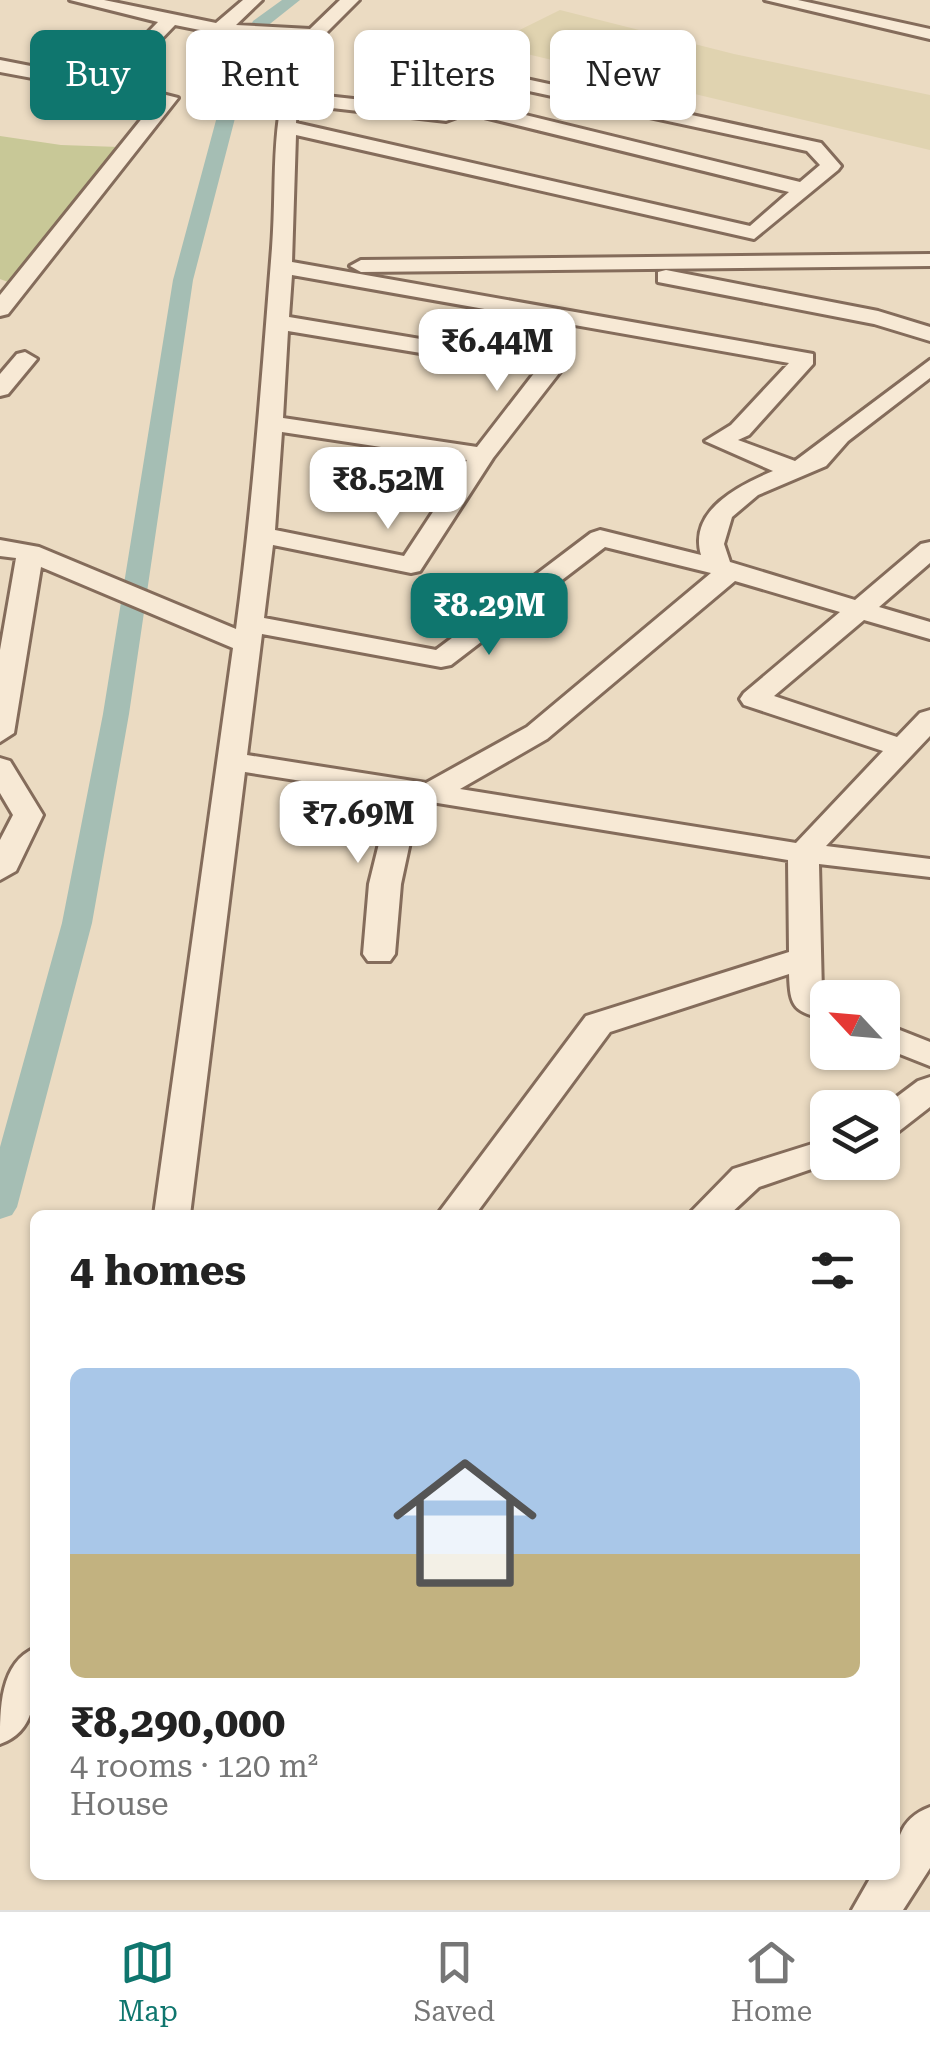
<!DOCTYPE html>
<meta charset="utf-8">
<style>
:root{--surface:#fff;--page:#f2f2f2;--text:#222;--muted:#767676;--line:#e0e0e0;--accent:#0f766e}
body{margin:0;font-family:"Roboto Serif",serif;background:var(--page);color:var(--text);height:100vh;display:flex;flex-direction:column;font-size:38px;white-space:nowrap}
*{box-sizing:border-box;margin:0}
p{font-size:32px;color:var(--muted)}
.icon{flex:none;width:55px;height:55px;fill:none;stroke:currentColor;stroke-width:2;stroke-linecap:round;stroke-linejoin:round}
.map{position:relative;flex:1;overflow:hidden}
.details{position:absolute;left:30px;top:1210px;width:870px;height:670px;display:flex;flex-direction:column;background:var(--surface);border-radius:15px;box-shadow:0 2px 8px #0004}
.details>*{flex:none}
.guide{position:absolute;left:30px;top:30px;width:870px;height:90px;display:flex;gap:20px}
.needle{width:65px;rotate:296deg}
.fabs{position:absolute;left:810px;top:980px;display:grid;gap:20px}
.fabs a{display:grid;place-items:center;width:90px;height:90px;border-radius:15px;background:var(--surface);box-shadow:0 2px 8px #0004;font-size:50px}
.price{position:absolute;translate:-50% -85px;padding:0 22px;border-radius:20px;background:#fff;color:#222;font-size:32px;line-height:65px;filter:drop-shadow(0 2px 5px #0008)}
.price::after{content:'';position:absolute;left:50%;top:60px;width:30px;height:22px;margin-left:-15px;background:inherit;clip-path:polygon(0 0,100% 0,50% 100%)}
.price.active{background:var(--accent);color:#fff}
ul{padding:0;list-style:none}
li{display:grid;align-content:center;gap:20px;height:530px;padding:0 40px}
li span{display:grid;place-items:center;height:310px;border-radius:15px;color:#555}
li>.icon{margin-inline-start:auto}
span .icon{width:180px;height:180px;fill:#fffc;stroke-width:1}
li b{font-size:42px}
h2{display:flex;justify-content:space-between;align-items:center;height:120px;padding:0 40px;font-size:42px}
.chip{padding:0 35px;border-radius:15px;background:var(--surface);box-shadow:0 2px 8px #0004;font-size:35px;line-height:90px}
.chip.active{background:var(--accent);color:#fff}
.dock{display:flex;justify-content:space-around;align-items:center;height:140px;border-top:2px solid var(--line);background:var(--surface);font-size:28px;color:var(--muted)}
.dock a{display:grid;justify-items:center;gap:5px}
.dock .active{color:var(--accent)}
.map>svg:first-child{display:block}
.farmland{fill:#e0d3b0}
.green{fill:#c8c897}
.lines{fill:none;stroke-linecap:round;stroke-linejoin:round}
.canal{fill:#a5beb4;fill-rule:evenodd}
.street-casing{stroke:#846c5b;stroke-width:6}
.street{fill:#f7e9d5;fill-rule:evenodd}
</style>
<div class="map">
<svg width="930" height="1910" viewBox="0 0 930 1910">
<rect width="100%" height="100%" fill="#ebdbc2"/>
<polygon class="farmland" points="560,10 734,54 930,95 930,150 489,45"/>
<polygon class="green" points="0,136 61,145 119,147 8,282 0,279"/>
<g class="lines">
<polygon class="canal" points="282,0 300,0 266,27 247,72 193,280 129,714 92,923 17,1207 12,1215 0,1219 0,1147 62,923 103,714 173,280 229,72 253,21"/>
<g class="street-casing">
<g id="street">
<path d="M70,0H104L216,23L243,0H262L236,25L310,29L340,0H359L322,37L299,93L444,109L512,76L821,143L841,166L838,170L754,239L296,135L292,262L813,354V364L749,435L738,440L795,461L930,360V378L848,441L826,466L758,495L732,517L724,544L730,562L855,600L921,544L930,542V563L879,607L930,622V639L864,620L774,696L897,737L920,713L930,710V736L826,846L930,859V877L819,864L822,994L830,998L828,1020C794,1011 790,1009 789,974L610,1032L475,1215H437L586,1016L789,952L788,860L419,800L401,884L395,954L390,961H368L363,954L369,884L391,795L245,772L190,1215H154L233,648L41,567L14,733L0,742V650L16,558L0,556V540L39,547L236,629C253,502 262,375 272,248C278,171 267,111 303,40L220,34L175,25L119,83L178,98L8,314L0,316V295L156,101L0,72V60L102,80L158,22ZM515,88L807,151L820,165L800,182L484,105ZM297,104L446,121L468,113L789,192L750,226L296,123ZM292,275L789,363L731,425L705,441L773,471C740,485 688,510 701,555L600,530L591,533L436,650L264,618L273,545L411,573L420,571L493,458L563,368L551,361L289,317ZM288,331L535,372L477,447L283,418ZM282,432L467,460L404,556L275,530ZM605,547L711,573L527,727L426,783L247,755L262,634L441,667L451,665ZM735,581L840,612L744,693L740,699L744,705L883,751L796,843L460,789L547,739Z"/>
<polygon points="765,0 798,0 930,29 930,39"/>
<polygon points="930,254 930,266 361,272 350,266 361,260"/>
<polygon points="666,270 878,311 930,327 930,341 874,324 658,282 658,272"/>
<polygon points="25,352 37,359 8,394 0,396 0,374 17,354"/>
<polygon points="0,758 10,761 43,815 16,871 0,880 0,840 13,815 0,793"/>
<polygon points="882,1023 930,1042 930,1066 882,1047"/>
<polygon points="930,1077 930,1107 894,1135 882,1139 882,1108 918,1081"/>
<polygon points="828,1139 828,1162 832,1162 759,1187 729,1215 688,1215 733,1169"/>
<path d="M35,1648C35,1685 41,1730 0,1744C0,1708 0,1663 35,1648Z"/>
<path d="M930,1807V1868L903,1910H852L872,1875H895C895,1844 898,1819 930,1807Z"/>
</g>
</g>
<use href="#street" class="street"/>
</g>
</svg>
<div class="fabs">
<a><svg class="needle" viewBox="-14 -14 28 28"><path d="M0-13l5 13h-10z" fill="#e53935"/><path d="M0 13l5-13h-10z" fill="#767676"/></svg></a>
<a><svg class="icon" aria-label="layers" viewBox="0 0 24 24"><path d="M12 4l9 5-9 5-9-5zM3 14l9 5 9-5"/></svg></a>
</div>
<b class="price" style="left:497px;top:394px">₹6.44M</b>
<b class="price" style="left:388px;top:532px">₹8.52M</b>
<b class="price active" style="left:489px;top:658px">₹8.29M</b>
<b class="price" style="left:358px;top:866px">₹7.69M</b>
<div class="guide">
<a class="chip active">Buy</a>
<a class="chip">Rent</a>
<a class="chip">Filters</a>
<a class="chip">New</a>
</div>
<section class="details">
<h2>4 homes<svg class="icon" aria-label="filters" viewBox="0 0 24 24"><path d="M4 7h16M4 17h16"/><circle cx="9" cy="7" r="2"/><circle cx="15" cy="17" r="2"/></svg></h2>
<ul>
<li><span style="background:linear-gradient(#a9c7e8 60%,#c2b280 0)"><svg class="icon" aria-label="home" viewBox="0 0 24 24"><path d="M3 11l9-7 9 7M6 9v11h12V9"/></svg></span><div><b>₹8,290,000</b><p>4 rooms · 120 m²</p><p>House</p></div></li>
</ul>
</section>
</div>
<nav class="dock">
<a class="active"><svg class="icon" aria-label="map" viewBox="0 0 24 24"><path d="M3 6l6-2 6 2 6-2v14l-6 2-6-2-6 2zM9 4v14M15 6v14"/></svg>Map</a>
<a><svg class="icon" aria-label="saved" viewBox="0 0 24 24"><path d="M7 4h10v16l-5-4-5 4z"/></svg>Saved</a>
<a><svg class="icon" aria-label="home" viewBox="0 0 24 24"><path d="M3 11l9-7 9 7M6 9v11h12V9"/></svg>Home</a>
</nav>
